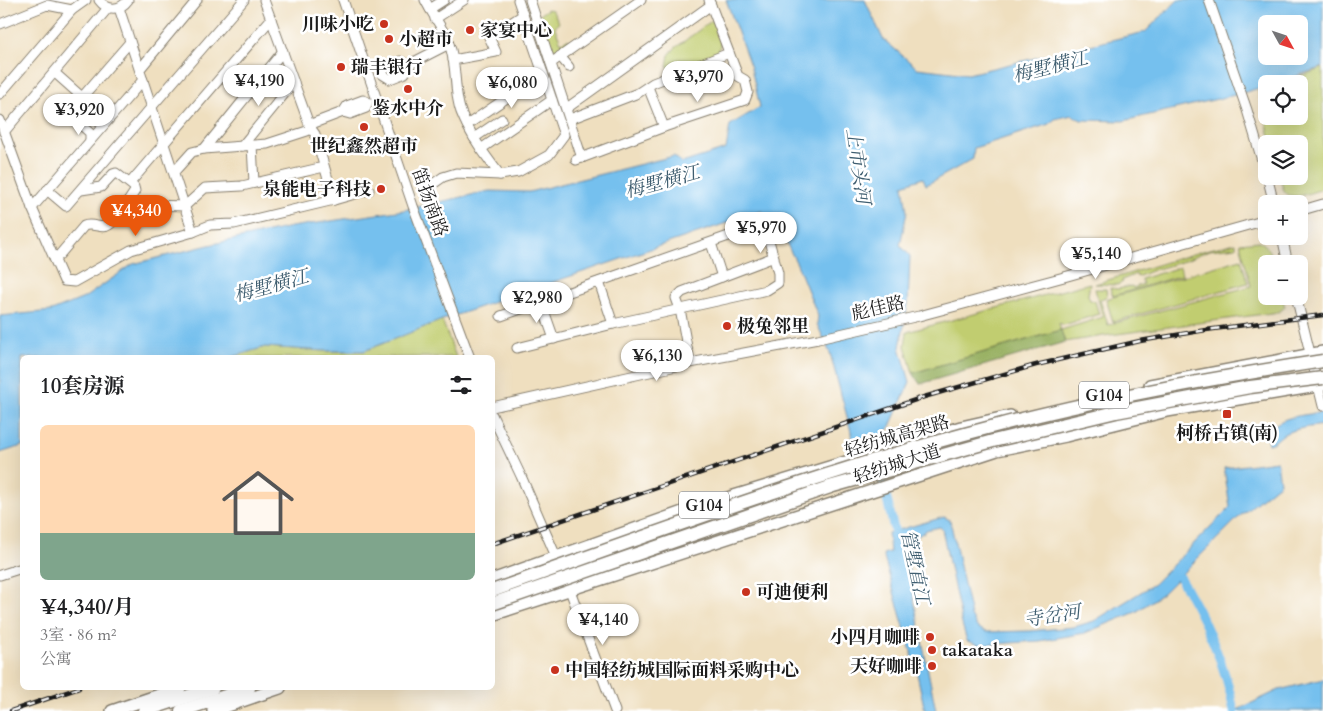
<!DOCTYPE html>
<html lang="zh">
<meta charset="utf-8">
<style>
:root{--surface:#fff;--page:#f6f6f6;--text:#202124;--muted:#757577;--line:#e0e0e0;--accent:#ea580c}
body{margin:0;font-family:Cardo,"Noto Serif SC",serif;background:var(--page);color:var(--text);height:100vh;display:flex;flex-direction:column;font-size:19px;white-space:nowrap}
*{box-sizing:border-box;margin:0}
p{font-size:16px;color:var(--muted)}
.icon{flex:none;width:28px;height:28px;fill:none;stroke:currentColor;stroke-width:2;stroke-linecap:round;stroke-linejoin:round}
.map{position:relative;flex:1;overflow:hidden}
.details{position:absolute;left:20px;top:355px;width:475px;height:335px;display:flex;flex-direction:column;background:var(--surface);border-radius:8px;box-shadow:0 5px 20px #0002}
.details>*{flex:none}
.needle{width:32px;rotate:130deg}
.buttons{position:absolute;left:1258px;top:15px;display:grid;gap:10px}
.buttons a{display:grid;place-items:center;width:50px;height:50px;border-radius:8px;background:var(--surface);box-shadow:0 5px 20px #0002;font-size:25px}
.price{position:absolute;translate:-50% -42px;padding:0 11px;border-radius:18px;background:#fff;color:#222;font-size:16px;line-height:32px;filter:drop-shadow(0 1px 2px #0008)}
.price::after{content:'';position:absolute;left:50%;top:30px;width:15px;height:11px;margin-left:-8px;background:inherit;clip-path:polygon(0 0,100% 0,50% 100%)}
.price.selected{background:var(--accent);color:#fff}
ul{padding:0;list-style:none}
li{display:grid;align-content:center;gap:10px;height:265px;padding:0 20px}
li+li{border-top:1px solid var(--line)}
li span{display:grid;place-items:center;height:155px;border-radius:8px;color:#555}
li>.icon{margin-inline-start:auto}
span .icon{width:90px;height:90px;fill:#fffc;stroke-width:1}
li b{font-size:21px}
h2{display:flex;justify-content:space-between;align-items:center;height:60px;padding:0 20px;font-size:21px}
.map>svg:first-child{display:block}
.green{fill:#c1cd6f;stroke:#6e7446}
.forest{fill:#98b062;stroke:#5a663f}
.water{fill:#74c0ee;stroke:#486e85;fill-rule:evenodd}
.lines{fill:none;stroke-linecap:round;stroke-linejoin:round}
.canal{stroke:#74c0ee;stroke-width:9}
.minor-casing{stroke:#867e6e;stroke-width:11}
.major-casing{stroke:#867e6e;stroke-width:14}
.highway-casing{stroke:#867e6e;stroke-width:15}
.minor{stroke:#fff;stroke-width:9}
.major{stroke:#fff;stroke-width:11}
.highway{stroke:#fff;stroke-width:12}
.rail-casing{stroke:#1c1c1c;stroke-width:4.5}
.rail{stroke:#fff;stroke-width:2.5;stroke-dasharray:8;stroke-linecap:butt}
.highway-bridge-casing{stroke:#867e6e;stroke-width:15;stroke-linecap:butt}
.highway-bridge{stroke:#fff;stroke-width:12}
.poi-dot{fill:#c8321e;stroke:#fff;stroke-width:2}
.labels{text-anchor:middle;stroke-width:5;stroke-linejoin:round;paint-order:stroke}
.shield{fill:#fff;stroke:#606060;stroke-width:1}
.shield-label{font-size:16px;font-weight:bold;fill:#1c1c1c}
.poi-label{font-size:18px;font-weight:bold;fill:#1c1c1c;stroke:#fff;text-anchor:start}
.street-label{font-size:18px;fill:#1c1c1c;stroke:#fff}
.water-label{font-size:19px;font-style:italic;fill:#3f5e70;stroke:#fff}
</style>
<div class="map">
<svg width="1323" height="711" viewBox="0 0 1323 711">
<rect width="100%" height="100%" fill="#fff"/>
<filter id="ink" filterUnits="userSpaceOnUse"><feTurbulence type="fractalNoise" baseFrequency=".02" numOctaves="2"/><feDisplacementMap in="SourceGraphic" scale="10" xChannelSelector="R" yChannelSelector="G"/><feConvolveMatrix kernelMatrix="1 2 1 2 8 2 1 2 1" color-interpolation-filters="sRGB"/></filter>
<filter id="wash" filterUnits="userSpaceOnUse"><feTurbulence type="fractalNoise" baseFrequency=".0096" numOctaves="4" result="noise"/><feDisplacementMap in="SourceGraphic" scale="20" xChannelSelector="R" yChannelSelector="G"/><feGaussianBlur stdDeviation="1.12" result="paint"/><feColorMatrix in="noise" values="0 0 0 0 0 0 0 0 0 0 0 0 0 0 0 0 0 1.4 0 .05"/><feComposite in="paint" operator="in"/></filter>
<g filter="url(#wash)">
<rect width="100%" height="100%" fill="#efdfbf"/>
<g class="green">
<polygon points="548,9 552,10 559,22 555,28 561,42 568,39 571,44 565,50 552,49 540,14"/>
<polygon points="714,19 721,42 717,54 673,71 667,66 669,55 675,48"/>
<path d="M1323,68V189C1314,191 1292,202 1285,192C1282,188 1281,181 1280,176H1299V144H1272L1258,91L1266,88V116H1299V84H1279Z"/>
<path d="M1259,241C1269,246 1272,253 1274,264H1266V296H1282L1285,307L1279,312L1110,335L1065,342L1060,330L913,373L905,346L907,332L1090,283L1088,295L1090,300L1095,301L1099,314L1064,325L1059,323L1061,330L1103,317L1095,289H1106L1107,296L1100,300L1108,325L1251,286L1240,243Z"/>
<polygon points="1236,243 1236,247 1209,250 1181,262 1151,271 1137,277 1136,274 1122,280 1123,282 1117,285 1095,284 1209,249"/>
<polygon points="1241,259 1248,283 1113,322 1106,299"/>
<polygon points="1180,267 1182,275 1113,296 1110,288 1118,289 1132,286 1133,288 1143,284 1141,279"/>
<polygon points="442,320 456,357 229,358 265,347 325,351 364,351"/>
</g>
<polygon class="forest" points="1061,330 1065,342 920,384 913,373"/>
<g class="water">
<path d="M726,0H865L883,39L917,68L968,74L1145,32L1178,0H1323V67L1272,84H1266V86L1239,94L1123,121L1081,120L1072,115L1055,119L1049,124L974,148L973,159L926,185L923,178L903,185L907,212L900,245L910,256L908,304L900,347L910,382L886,435L854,443L830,353L817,324L818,316L797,264L778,227L774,229L762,211L442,320L364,351H325L265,347L229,358H22V446L0,453V316L52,311L84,298L133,264L209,245L291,227L404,210L489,191L529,192L674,156L682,163L726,149L730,125L760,107L751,68ZM1266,24H1299V56H1266Z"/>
<path d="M1323,412V425C1310,427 1298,428 1286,433C1279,436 1276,443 1268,444L1266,434C1279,415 1302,416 1323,412Z"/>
<polygon points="1277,461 1280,483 1240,516 1163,593 1136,612 1085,633 1040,641 979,645 967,641 962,624 942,529 940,527 926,530 926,531 913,539 904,541 915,605 936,711 925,711 916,669 883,554 890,552 888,533 944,517 950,520 971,616 977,627 986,632 1030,631 1074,627 1094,621 1154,584 1230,507 1224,468"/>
<polygon points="1323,679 1323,711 1235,711 1279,690"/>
</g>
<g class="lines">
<g class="canal">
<polyline points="871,431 897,542"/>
<path d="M1175,570C1202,613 1225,661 1234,711"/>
</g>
</g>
</g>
<g filter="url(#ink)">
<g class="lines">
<g class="minor-casing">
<g id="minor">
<path d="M99,0C107,11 120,11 128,0"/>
<polyline points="264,0 310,127 315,134 334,200"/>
<polyline points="343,0 413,206 470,358"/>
<path d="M425,0C432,14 444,29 449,44C458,66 453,91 461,112C470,135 485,155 500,175"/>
<polyline points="530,0 582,158"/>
<polyline points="1209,0 1247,110 1266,174"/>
<polyline points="119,8 193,232"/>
<polyline points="430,9 444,0"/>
<polyline points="435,19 464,0"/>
<polyline points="0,24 47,5 72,10"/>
<polyline points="560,56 569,67"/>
<polyline points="453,60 496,52 489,37 523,15"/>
<polygon points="400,61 408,65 405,73 390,79 382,74 385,67"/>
<polyline points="551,63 641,0"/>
<polyline points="408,65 449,44"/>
<polyline points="140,69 197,0"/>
<polyline points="55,73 82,97"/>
<polyline points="648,87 664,127"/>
<polyline points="0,94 72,10 86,0"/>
<polygon points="363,100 368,102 366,108 350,114 343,112 347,106"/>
<polyline points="567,108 711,5"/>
<polyline points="570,119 638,93 653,83 729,53"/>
<polyline points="0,120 32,208 64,281 74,282 131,250 193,232 210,225 234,224 334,200 369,190"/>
<polyline points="467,125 543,73"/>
<polyline points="4,132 108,8"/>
<polyline points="474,138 502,119"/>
<polyline points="90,141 90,133 71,116 70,111 130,42"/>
<polyline points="252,145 254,183"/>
<polyline points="242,146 294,82"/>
<polyline points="204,149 283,51"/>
<polyline points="481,149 552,100"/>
<polyline points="576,160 664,127 745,100 748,92 745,80 738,76 709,0"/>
<polyline points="174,172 192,152 204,149 267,144 307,131 314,123 343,112"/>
<polyline points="1267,176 1274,204"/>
<polyline points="130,183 271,19"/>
<polyline points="433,184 443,177 456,173 500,175 518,172 549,155 564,135 518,0"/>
<polyline points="47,190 66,206 244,0"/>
<polyline points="81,190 101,187 113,174 116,173 134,187 135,191 121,212"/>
<polyline points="32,208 143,80"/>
<polyline points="1299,211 1323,204"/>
<polyline points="1282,236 1288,264"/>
<polyline points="711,243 722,277"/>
<path d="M55,260L84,226C92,222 102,230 109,225C114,222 117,216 121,212L135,219L140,217L151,205L185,206L205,188L242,186L324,167"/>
<polyline points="599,282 613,324"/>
<polyline points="1296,296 1323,406"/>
<polyline points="541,302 554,339"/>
<polyline points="501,316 757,226 766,230 778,273 778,283 767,290 613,324 517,348"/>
<polyline points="690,363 680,309 676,298 682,292 774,257"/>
<polyline points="492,407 690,363 818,339 919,316 1064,277 1266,220"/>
<polyline points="492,415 521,476 558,561"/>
<polyline points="0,575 22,568"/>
<polyline points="568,585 615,711"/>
</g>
</g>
<g class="major-casing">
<g id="major">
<polyline points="1150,385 1323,352"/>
<polyline points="492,580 691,509 961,427 1010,416"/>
<polyline points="492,615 997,450 1066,436 1167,411 1323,385"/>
<polyline points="112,711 180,688"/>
<polyline points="213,711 280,688"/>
</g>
</g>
<g class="highway-casing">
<g id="highway">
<polyline points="144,711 213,688"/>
<polyline points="181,711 249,688"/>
</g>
</g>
<use href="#minor" class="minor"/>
<use href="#major" class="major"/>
<use href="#highway" class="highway"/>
<g class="rail-casing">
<g id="rail">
<polyline points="492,544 924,397 1036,365 1140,341 1206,330 1323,315"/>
<polyline points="11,711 79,688"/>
</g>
</g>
<use href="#rail" class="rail"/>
<g class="highway-bridge-casing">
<g id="highway-bridge">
<path d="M492,591C657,532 822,471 991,427C1100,398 1212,378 1323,361"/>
<polyline points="492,604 833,486 993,441 1116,412 1250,387 1323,378"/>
</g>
</g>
<use href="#highway-bridge" class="highway-bridge"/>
</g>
</g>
<g class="poi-dot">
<circle cx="384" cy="24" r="5"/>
<circle cx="470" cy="30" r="5"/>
<circle cx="389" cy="39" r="5"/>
<circle cx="341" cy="67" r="5"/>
<circle cx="408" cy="89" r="5"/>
<circle cx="364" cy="127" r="5"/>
<circle cx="381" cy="189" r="5"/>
<circle cx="727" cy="326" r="5"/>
<rect x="1222" y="409" width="10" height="10" rx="2.5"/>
<circle cx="746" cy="592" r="5"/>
<circle cx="930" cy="637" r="5"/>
<circle cx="932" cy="650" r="5"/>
<circle cx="932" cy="666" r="5"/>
<circle cx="555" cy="670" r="5"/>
</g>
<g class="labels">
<g class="shield">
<rect x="1079" y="381.5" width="50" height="27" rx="4"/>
<rect x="679" y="491.5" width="50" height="27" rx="4"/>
</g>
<g class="shield-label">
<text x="1104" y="401">G104</text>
<text x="704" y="511">G104</text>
</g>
<g class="poi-label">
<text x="374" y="30" text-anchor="end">川味小吃</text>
<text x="480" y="36">家宴中心</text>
<text x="399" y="45">小超市</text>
<text x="351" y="73">瑞丰银行</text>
<text x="408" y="114" text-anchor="middle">鉴水中介</text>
<text x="364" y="152" text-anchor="middle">世纪鑫然超市</text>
<text x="371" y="195" text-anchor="end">泉能电子科技</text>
<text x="737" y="332">极兔邻里</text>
<text x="1227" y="439" text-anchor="middle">柯桥古镇(南)</text>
<text x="756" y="598">可迪便利</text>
<text x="920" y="643" text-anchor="end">小四月咖啡</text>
<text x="942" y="656">takataka</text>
<text x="922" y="672" text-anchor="end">天好咖啡</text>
<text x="565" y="676">中国轻纺城国际面料采购中心</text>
</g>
<g class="street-label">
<text transform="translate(430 202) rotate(70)" y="6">笛扬南路</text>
<text transform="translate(878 308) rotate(-13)" y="6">彪佳路</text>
<text transform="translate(897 436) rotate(-16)" y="6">轻纺城高架路</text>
<text transform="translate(897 464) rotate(-18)" y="6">轻纺城大道</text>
</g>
<g class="water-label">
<text transform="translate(1050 66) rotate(-14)" y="7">梅墅横江</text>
<text transform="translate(859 166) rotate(82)" y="7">上市头河</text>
<text transform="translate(662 181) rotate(-15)" y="7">梅墅横江</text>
<text transform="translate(271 285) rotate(-15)" y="7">梅墅横江</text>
<text transform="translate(916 567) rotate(78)" y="7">管墅直江</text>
<text transform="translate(1052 615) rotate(-9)" y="7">寺岔河</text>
</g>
</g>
</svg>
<div class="buttons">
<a><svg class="needle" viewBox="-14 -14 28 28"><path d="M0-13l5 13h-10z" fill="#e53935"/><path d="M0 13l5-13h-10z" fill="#757577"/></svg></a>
<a><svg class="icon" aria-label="locate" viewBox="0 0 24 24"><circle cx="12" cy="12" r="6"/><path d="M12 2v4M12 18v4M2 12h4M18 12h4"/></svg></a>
<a><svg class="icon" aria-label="layers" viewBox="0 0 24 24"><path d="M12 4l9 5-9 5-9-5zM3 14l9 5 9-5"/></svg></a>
<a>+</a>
<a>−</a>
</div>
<b class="price" style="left:698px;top:103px">¥3,970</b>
<b class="price" style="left:259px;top:107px">¥4,190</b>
<b class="price" style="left:512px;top:109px">¥6,080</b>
<b class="price" style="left:79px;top:136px">¥3,920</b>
<b class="price selected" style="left:136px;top:237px">¥4,340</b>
<b class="price" style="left:761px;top:254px">¥5,970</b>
<b class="price" style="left:1096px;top:280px">¥5,140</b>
<b class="price" style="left:537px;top:324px">¥2,980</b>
<b class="price" style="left:657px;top:382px">¥6,130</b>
<b class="price" style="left:603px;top:646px">¥4,140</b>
<section class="details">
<h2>10套房源<svg class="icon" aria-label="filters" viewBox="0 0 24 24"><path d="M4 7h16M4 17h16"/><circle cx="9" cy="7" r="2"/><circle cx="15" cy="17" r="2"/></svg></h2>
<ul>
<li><span style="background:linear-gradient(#ffd9b3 70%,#7fa58c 0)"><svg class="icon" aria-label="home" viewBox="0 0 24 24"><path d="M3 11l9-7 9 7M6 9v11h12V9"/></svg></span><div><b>¥4,340/月</b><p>3室 · 86 m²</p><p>公寓</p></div></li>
</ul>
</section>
</div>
